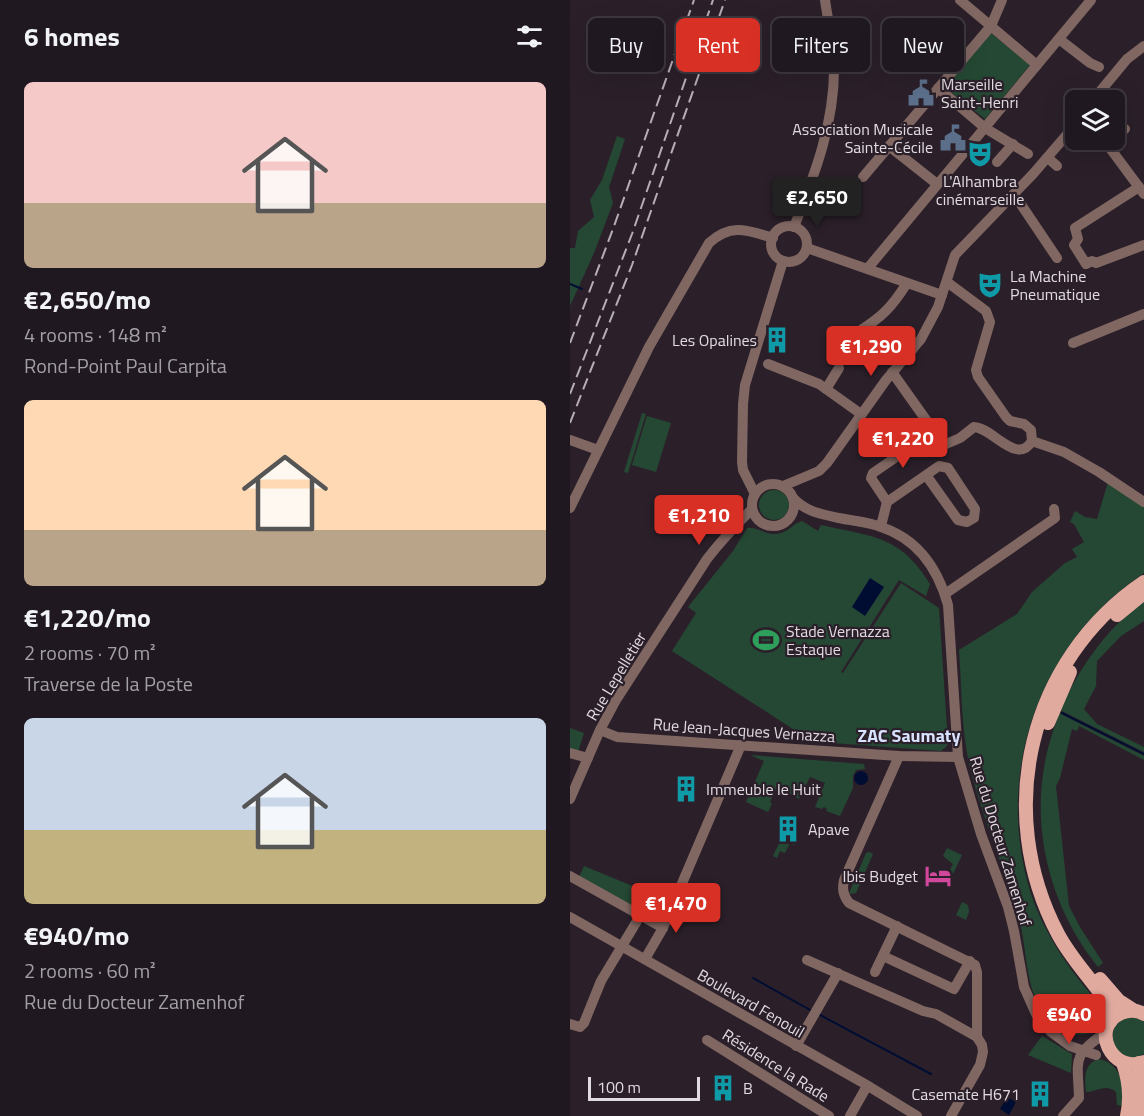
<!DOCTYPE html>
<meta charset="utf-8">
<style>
:root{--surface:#201820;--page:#282129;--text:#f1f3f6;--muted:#a2a0a5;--line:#3d373e;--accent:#d93025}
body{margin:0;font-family:"Titillium Web",sans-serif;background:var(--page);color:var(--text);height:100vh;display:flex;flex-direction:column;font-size:22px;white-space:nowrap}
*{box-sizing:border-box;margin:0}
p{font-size:20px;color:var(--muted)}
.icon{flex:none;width:33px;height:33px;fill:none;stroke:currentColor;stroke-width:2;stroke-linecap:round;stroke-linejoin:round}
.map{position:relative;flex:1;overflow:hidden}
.sheet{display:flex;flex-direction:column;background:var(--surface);width:570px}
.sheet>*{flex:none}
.hud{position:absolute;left:18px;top:18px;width:465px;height:54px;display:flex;gap:12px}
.fabs{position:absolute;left:495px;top:90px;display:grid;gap:12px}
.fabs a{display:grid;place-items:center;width:60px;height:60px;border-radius:9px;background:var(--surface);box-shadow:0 6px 24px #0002,0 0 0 2px var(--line);font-size:30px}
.scale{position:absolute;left:18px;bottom:15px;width:112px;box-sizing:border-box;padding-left:6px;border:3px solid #e1dae0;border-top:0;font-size:16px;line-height:21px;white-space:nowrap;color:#e1dae0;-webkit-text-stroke:4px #2b202a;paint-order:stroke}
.price{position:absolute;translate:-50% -51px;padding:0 14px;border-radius:6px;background:var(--accent);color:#fff;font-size:20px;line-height:39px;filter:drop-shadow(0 2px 3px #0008)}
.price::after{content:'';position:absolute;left:50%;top:36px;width:18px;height:14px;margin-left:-9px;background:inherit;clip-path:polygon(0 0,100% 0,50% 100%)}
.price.on{background:#222;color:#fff}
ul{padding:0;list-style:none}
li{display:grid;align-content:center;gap:12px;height:318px;padding:0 24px}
li span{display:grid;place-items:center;height:186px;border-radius:9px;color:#555}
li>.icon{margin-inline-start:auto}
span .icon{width:108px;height:108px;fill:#fffc;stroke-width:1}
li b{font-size:26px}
h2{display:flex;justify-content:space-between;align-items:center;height:72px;padding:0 24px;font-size:26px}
.pill{padding:0 21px;border-radius:9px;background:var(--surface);box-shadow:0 6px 24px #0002,0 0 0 2px var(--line);font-size:21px;line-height:54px}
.pill.on{background:var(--accent);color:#fff}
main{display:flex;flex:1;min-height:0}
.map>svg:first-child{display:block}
.green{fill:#244833}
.water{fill:#000d33}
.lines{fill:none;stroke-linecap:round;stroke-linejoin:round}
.stream{stroke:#000d33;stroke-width:2}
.minor{stroke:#816762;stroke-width:10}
.major{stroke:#e0aa9f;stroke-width:14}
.rail{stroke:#b6aeb5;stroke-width:2;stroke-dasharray:12 6;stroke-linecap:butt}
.labels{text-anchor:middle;stroke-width:4.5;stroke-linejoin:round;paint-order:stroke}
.poi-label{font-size:16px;fill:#e1dae0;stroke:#2b202a;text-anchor:start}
.street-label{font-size:16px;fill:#e1dae0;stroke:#2b202a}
.neighbourhood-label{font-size:18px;font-weight:bold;fill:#d9e2fe;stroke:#2b202a}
</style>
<main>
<section class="sheet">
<h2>6 homes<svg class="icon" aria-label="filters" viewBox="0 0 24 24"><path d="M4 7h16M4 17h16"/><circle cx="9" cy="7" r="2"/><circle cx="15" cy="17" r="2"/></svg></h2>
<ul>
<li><span style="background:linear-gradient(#f6c9c9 65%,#b9a48a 0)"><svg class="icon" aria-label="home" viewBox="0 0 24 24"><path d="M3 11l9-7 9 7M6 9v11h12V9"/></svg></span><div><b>€2,650/mo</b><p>4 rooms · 148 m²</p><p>Rond-Point Paul Carpita</p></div></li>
<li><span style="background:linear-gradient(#ffd9b3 70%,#b9a48a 0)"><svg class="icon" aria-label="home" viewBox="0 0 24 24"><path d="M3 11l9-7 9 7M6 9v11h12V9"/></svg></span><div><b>€1,220/mo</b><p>2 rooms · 70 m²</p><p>Traverse de la Poste</p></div></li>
<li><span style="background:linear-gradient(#c9d6e8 60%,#c2b280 0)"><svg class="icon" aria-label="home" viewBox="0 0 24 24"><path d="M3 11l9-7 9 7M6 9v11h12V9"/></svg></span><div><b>€940/mo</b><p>2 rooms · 60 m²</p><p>Rue du Docteur Zamenhof</p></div></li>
</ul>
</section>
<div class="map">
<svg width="574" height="1116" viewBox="0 0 574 1116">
<rect width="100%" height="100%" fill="#2b202a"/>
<g class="green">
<polygon points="421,33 460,65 415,119 378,90 376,86"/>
<polygon points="47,136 55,139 39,187 43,203 24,253 0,306 0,248 5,248 8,231 24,217 20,200 32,180"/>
<polygon points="72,413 76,414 58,473 54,472"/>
<polygon points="77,416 101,423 86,472 62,465"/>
<path d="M538,482L574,505V573C469,643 423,773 461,894C475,936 504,977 534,1009L533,1022L527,1031C505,1040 489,1032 475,1015C454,987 458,951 449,919C435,870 414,822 401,772C391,733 392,690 389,650L447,614L462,592L495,563L507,557L502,549L514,542L504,524L500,522L505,511L515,517L527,519Z"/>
<circle cx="204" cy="505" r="15"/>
<path d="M232,521L248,531L251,525C303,537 330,535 360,584L356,596L329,580L271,672L273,673L331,583L369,608L378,743L376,747L371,751L235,741L226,731L102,651L126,613L118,607L163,551L177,528C187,526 195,535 205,534C217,534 222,524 232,521Z"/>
<path d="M574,601V621L551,636L527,661L526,686L514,709L527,724L574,747V752L490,710C510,667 536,629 574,601Z"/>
<path d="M489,713L574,756V760L509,726L507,731L502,729L490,778L486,786L499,906L510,927L533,963L528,967C482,910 461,834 475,762C478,745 484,729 489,713Z"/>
<polygon points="0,728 14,733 8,752 0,749"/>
<polygon points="180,755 294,764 295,769 286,770 283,776 283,788 270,816 256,811 257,809 254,807 252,809 245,807 255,783 240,777 229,799 207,786 200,802 202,804 198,812 176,802 194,761"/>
<polygon points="213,835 226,840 224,845 220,843 215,853 210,851 207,858 203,856"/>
<polygon points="377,848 392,855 376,889 376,885 373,883 383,864 373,856"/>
<polygon points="299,852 303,854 286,893 280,894 280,891 296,853"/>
<polygon points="14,866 82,894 72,914 8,879"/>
<polygon points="392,902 398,905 399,912 396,920 386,915"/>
<path d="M555,1018H566L574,1021V1054C562,1061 555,1056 545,1050C541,1035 541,1026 555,1018Z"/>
<polygon points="472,1036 502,1054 501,1073 458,1055"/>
<path d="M528,1059C552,1063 554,1086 552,1106L547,1105L546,1092C536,1083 526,1092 516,1092C515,1078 513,1065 528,1059Z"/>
</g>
<g class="water">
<polygon points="300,578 314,587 295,616 282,607"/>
<circle cx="291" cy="778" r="7"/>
<polygon points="437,1097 446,1102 439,1115 430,1109"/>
</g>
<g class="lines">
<g class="stream">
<polyline points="0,284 12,289"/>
<polyline points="492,713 574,754"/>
<polyline points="183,978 242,1011"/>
<polyline points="250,1015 361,1074"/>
</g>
<g class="minor">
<polyline points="390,0 467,65"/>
<polyline points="489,39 520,63 529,67"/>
<polyline points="368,88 415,128 458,154"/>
<polyline points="523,100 557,59 574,46"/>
<polyline points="544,137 555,129"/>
<polyline points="534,140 574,194"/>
<polyline points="319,146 367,184"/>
<polyline points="478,158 487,166"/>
<polyline points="427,162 443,144"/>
<polyline points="293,177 421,26 432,0"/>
<polyline points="569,187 505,228 508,239 504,245 516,264 522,261 526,263 574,245"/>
<polyline points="444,194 487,258"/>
<circle cx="219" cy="244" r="18"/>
<path d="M224,227C245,174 265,122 264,65C263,43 258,21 255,0"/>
<polyline points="237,248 372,295"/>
<polyline points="298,268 521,0"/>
<polyline points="377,282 416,311 420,322 406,370 408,377 436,417 440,421 454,424 461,430 462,441 494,452 529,472 574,502"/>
<path d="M288,332C312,317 322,307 337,283"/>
<polyline points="330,342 343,349"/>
<polyline points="503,343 574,314"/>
<polyline points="198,364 249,384 291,414"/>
<path d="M322,372L371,441L376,444L390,438L404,427C423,428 447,466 462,441"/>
<polyline points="256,389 269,368"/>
<polyline points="0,440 28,450"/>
<circle cx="203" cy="505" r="21"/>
<polyline points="213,486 249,471 257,463 316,380 351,339 368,307 385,255 463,174 506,124"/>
<polyline points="185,494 173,470 172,462 173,404 175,385 213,261"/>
<path d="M223,498C236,512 251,514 269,518C283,521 298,522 311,527C348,539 368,569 378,605L388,757L411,834L438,907L444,931L454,987L466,1014L481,1032L500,1046L526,1055"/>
<polyline points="317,502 301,478 303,473 354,438"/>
<path d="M0,508L79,347L139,243C161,223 177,230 203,238"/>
<polyline points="311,526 317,502 369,466 378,468 405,509 404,518 397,522 388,520 356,475"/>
<polyline points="375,594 485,518 484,509"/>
<polyline points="30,730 47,737 329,756 388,757"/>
<polyline points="0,753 18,758"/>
<path d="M329,756L274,880C272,889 273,895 279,903L405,965L407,972V1037"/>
<path d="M0,799L30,730L46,700L137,559C151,541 166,525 182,509"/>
<polyline points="0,876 93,928"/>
<polyline points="0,917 295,1084 347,1116"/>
<polyline points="313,956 384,989 400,961"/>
<polyline points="75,959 93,928 171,745"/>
<polyline points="237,960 353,1011 366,1014 407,1037 412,1045 413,1052 410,1065 381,1116"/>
<polyline points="305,972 327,926"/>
<polyline points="0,1024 10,1027 14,1023 31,981 70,916"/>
<polyline points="137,1040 259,1116"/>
<polyline points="226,1046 268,973"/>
<polyline points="280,1116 297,1086"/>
<path d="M493,1116L509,1098C508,1060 501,1056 535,1033"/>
</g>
<g class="major">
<polyline points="547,615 574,593"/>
<polyline points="478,723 500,672"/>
<polyline points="530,979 549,1001 563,1010"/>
<path d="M574,1014C567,1010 559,1010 551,1013C519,1027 542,1075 574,1062"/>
<path d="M540,1022C540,1018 541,1013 540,1009C538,1001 530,993 525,986C512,969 498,953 488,934C423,811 459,660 574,582"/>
<path d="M553,1063C559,1080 561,1098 557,1116"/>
<polyline points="569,1116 571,1091 569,1063"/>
</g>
<g class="rail">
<polyline points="0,343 43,229 124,0"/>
<polyline points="0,394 62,234 143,0"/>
<polyline points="0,423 62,265 155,0"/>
</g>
</g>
<defs>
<g id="civic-bare" transform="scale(2.07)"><path d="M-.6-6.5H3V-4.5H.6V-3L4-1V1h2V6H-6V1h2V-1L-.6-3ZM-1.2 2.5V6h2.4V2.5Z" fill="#5c6f8a" stroke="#2b202a" stroke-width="2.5" paint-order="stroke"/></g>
<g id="theatre-bare" transform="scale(2.07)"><path d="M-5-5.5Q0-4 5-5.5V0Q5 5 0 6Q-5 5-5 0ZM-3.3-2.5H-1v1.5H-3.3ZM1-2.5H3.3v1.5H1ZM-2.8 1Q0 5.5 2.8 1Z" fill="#0f9aa8" stroke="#2b202a" stroke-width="2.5" paint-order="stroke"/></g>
<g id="building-bare" transform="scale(2.07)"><path d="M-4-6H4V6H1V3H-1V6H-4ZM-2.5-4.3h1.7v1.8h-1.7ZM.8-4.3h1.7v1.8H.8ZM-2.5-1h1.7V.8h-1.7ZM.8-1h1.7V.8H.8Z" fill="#0f9aa8" stroke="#2b202a" stroke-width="2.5" paint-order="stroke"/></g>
<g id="stadium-bare" transform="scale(2.07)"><path d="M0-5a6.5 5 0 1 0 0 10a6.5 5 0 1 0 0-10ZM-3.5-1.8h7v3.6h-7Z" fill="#2e9e5b" stroke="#2b202a" stroke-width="2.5" paint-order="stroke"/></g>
<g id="hotel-bare" transform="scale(2.07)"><path d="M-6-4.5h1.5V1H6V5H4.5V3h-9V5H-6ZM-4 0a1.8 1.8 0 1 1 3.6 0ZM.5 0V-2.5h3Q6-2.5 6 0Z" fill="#d1479c" stroke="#2b202a" stroke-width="2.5" paint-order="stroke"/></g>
</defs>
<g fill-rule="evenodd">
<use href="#civic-bare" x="351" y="93"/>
<use href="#civic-bare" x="383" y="138"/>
<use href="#theatre-bare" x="410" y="154"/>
<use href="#theatre-bare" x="420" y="285"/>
<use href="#building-bare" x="207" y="340"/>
<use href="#stadium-bare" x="196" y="640"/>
<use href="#building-bare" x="116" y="789"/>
<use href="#building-bare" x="218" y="829"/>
<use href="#hotel-bare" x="368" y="876"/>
<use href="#building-bare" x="153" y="1088"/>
<use href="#building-bare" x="470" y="1094"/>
</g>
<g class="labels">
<g class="poi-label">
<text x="371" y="90">Marseille<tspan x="371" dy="18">Saint-Henri</tspan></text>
<text x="363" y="135" text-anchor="end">Association Musicale<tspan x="363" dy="18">Sainte-Cécile</tspan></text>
<text x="410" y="187" text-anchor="middle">L'Alhambra<tspan x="410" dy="18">cinémarseille</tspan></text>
<text x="440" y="282">La Machine<tspan x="440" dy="18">Pneumatique</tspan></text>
<text x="187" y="346" text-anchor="end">Les Opalines</text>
<text x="216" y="637">Stade Vernazza<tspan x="216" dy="18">Estaque</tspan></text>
<text x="136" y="795">Immeuble le Huit</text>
<text x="238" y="835">Apave</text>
<text x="348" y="882" text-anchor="end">Ibis Budget</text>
<text x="173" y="1094">B</text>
<text x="450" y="1100" text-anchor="end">Casemate H671</text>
</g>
<g class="street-label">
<text transform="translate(46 676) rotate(-59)" y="6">Rue Lepelletier</text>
<text transform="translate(174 730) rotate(4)" y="6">Rue Jean-Jacques Vernazza</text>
<text transform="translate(431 841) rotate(73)" y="6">Rue du Docteur Zamenhof</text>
<text transform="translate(181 1003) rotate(30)" y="6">Boulevard Fenouil</text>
<text transform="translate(206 1065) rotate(32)" y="6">Résidence la Rade</text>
</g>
<g class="neighbourhood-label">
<text x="339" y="742">ZAC Saumaty</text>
</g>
</g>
</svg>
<div class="fabs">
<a><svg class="icon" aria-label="layers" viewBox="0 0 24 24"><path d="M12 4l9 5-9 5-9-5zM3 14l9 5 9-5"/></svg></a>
</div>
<div class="scale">100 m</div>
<b class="price on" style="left:247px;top:228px">€2,650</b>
<b class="price" style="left:301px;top:377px">€1,290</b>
<b class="price" style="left:333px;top:469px">€1,220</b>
<b class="price" style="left:129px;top:546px">€1,210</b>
<b class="price" style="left:106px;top:934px">€1,470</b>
<b class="price" style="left:499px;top:1045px">€940</b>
<div class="hud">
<a class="pill">Buy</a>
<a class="pill on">Rent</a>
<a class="pill">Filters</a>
<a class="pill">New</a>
</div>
</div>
</main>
